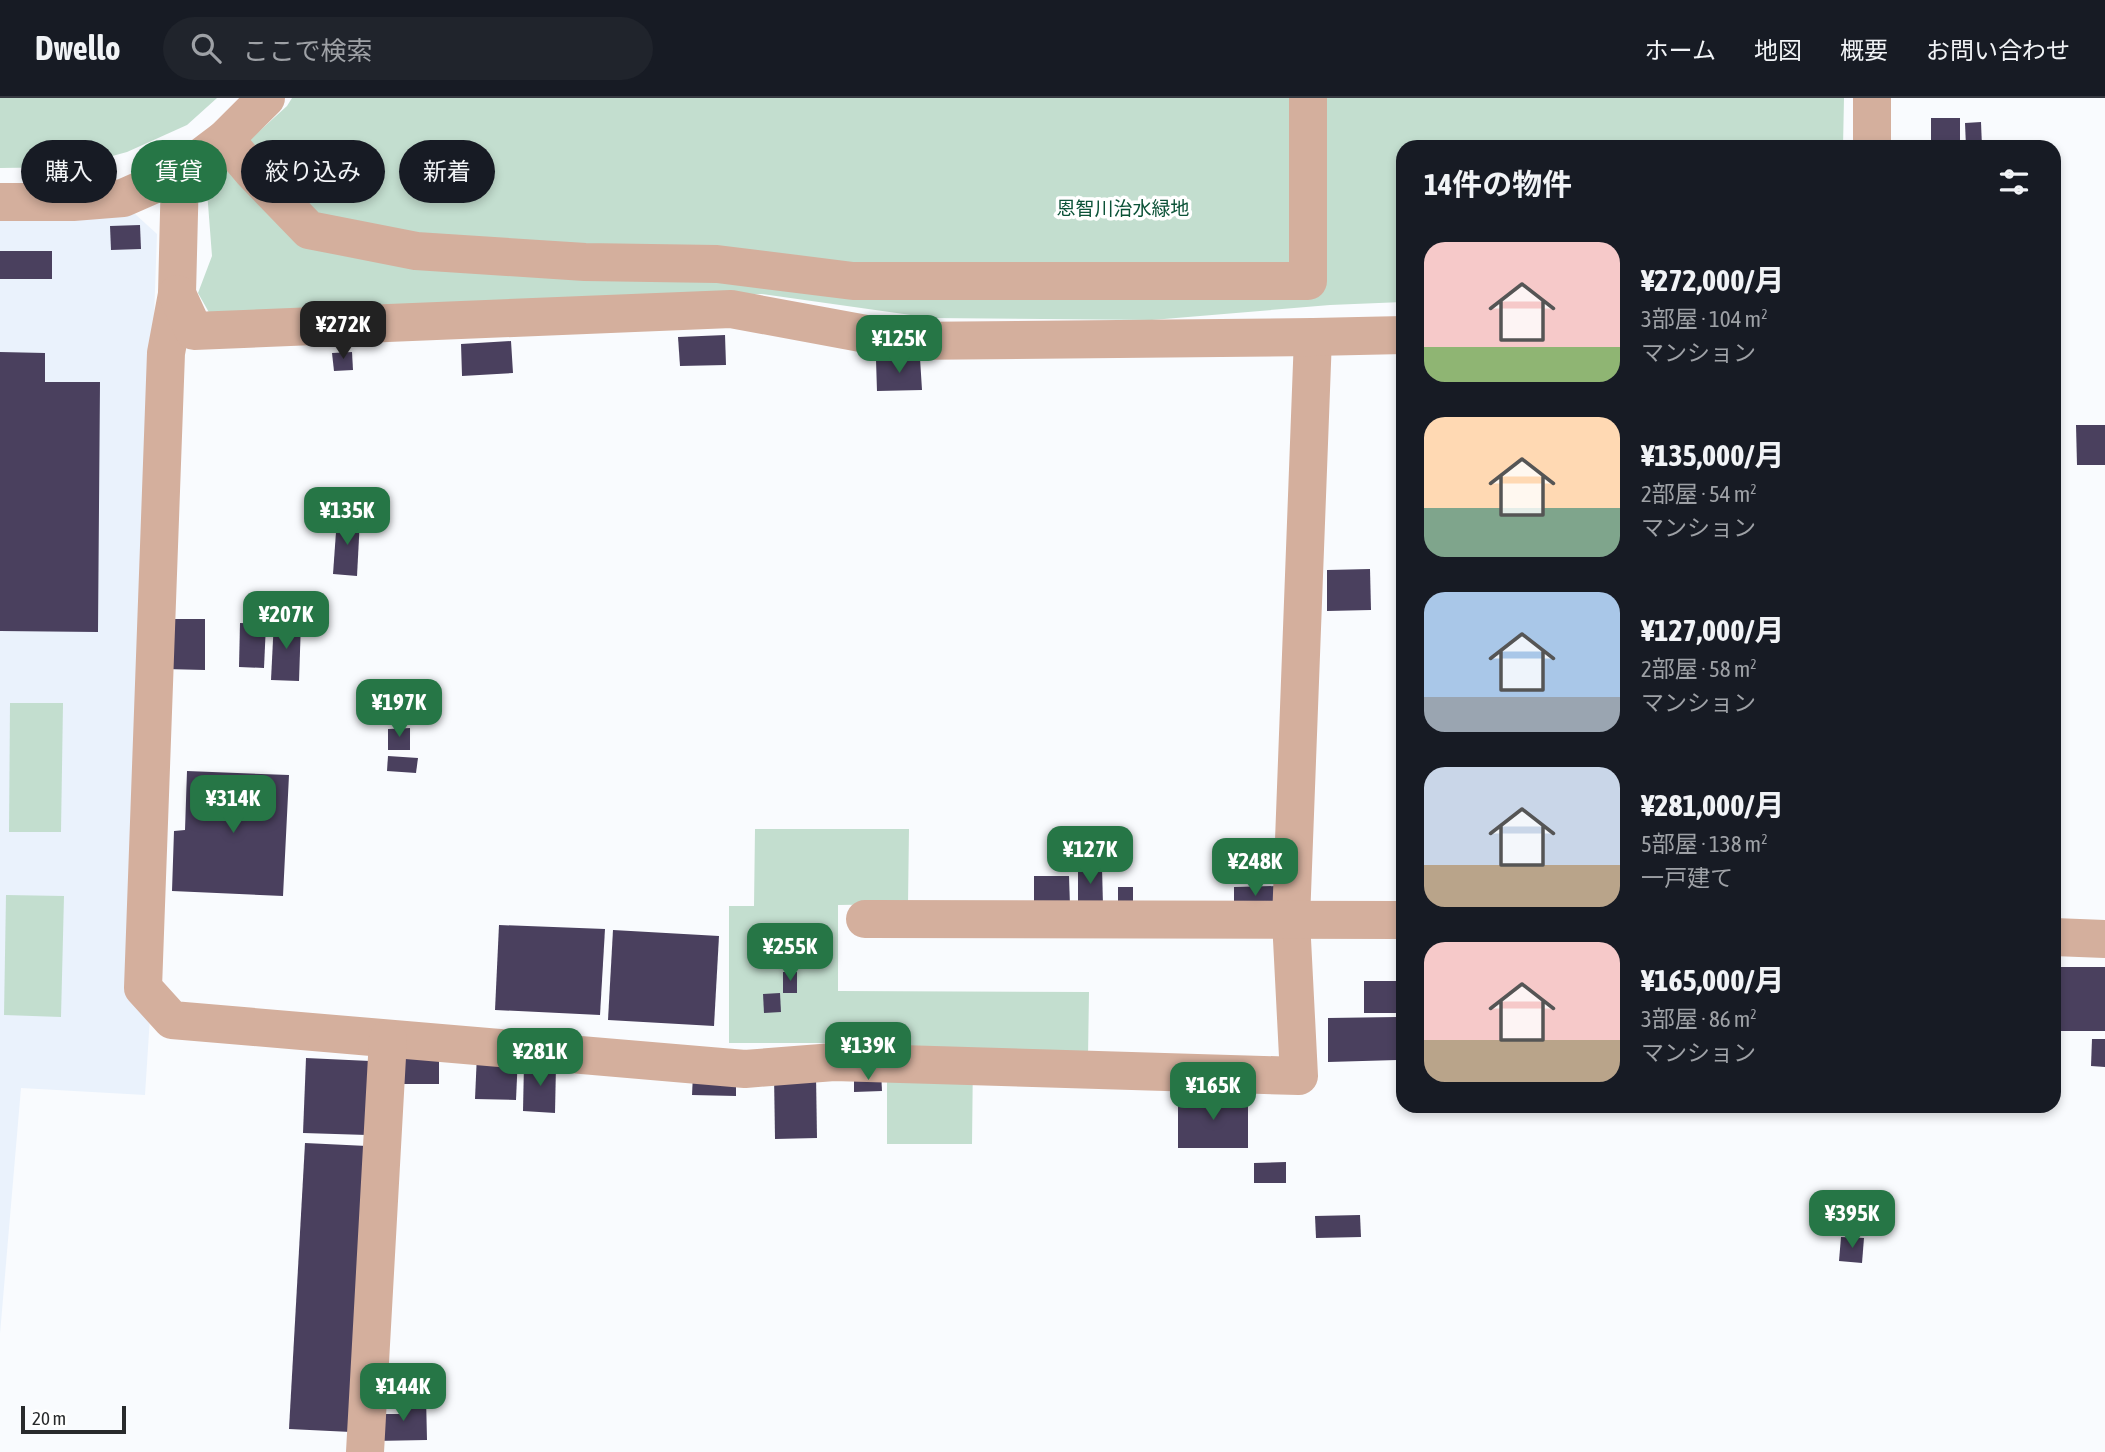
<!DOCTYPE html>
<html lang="ja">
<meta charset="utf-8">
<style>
:root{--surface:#171b24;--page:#20242c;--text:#f1f3f6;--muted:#9ea1a6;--line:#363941;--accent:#267646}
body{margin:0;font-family:"Asap Condensed","Noto Sans JP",sans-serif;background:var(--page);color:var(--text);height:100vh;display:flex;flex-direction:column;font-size:26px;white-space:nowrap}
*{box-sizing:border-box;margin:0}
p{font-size:23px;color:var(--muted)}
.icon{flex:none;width:38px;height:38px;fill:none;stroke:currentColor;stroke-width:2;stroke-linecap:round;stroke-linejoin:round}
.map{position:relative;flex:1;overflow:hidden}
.side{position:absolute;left:1396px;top:42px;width:665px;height:973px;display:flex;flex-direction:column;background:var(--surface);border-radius:21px;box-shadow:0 4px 10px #0003}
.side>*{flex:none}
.banner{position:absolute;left:21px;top:42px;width:665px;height:63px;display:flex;gap:14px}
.scale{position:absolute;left:21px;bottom:18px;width:105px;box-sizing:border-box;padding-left:7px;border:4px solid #282a2c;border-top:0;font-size:19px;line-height:24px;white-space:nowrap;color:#282a2c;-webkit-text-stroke:5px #fff;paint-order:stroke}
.price{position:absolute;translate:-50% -60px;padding:0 16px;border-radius:14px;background:var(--accent);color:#fff;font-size:23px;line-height:46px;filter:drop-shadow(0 2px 4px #0008)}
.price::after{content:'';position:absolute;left:50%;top:42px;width:21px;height:16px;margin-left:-10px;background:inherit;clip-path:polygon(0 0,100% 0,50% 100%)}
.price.on{background:#222;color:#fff}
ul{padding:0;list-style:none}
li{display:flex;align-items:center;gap:21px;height:175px;padding:0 28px}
li span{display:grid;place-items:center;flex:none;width:196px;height:140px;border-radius:21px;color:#555}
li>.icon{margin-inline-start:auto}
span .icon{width:84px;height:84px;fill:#fffc;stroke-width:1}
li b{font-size:30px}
h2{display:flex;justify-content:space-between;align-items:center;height:84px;padding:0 28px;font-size:30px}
.pill{padding:0 24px;border-radius:32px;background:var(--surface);box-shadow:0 4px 10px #0003;font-size:24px;line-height:63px}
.pill.on{background:var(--accent);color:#fff}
header{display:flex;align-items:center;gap:42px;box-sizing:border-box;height:98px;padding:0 35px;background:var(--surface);border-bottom:2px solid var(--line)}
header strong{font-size:33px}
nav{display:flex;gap:38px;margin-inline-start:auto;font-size:24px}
.search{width:490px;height:63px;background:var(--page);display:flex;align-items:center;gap:18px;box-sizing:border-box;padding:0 24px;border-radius:38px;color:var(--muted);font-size:26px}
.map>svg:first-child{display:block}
.built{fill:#eaf2fc}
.green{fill:#c3decf}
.building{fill:#4a405e}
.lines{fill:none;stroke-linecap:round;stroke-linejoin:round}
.minor{stroke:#d4af9d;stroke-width:38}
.labels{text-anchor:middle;stroke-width:7;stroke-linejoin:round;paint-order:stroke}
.park-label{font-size:19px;fill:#0b5237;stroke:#fff}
</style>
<header>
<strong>Dwello</strong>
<div class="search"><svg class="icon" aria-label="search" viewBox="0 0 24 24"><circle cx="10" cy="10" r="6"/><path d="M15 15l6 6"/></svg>ここで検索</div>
<nav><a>ホーム</a><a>地図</a><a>概要</a><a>お問い合わせ</a></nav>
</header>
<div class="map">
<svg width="2105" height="1354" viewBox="0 0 2105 1354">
<rect width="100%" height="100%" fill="#f9fbfe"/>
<polygon class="built" points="0,116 135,116 157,136 130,897 150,919 145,997 21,990 0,1236"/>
<g class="green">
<polygon points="0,0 217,0 187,27 127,54 72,69 0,70"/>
<polygon points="292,0 1844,0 1843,49 1404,49 1403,204 1330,207 1152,222 932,220 762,196 211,218 198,195 212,158 207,93 219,70 287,8"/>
<polygon points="10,605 63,605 61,734 9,734"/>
<polygon points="755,731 909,731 908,806 838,807 838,893 1089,894 1088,959 973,958 972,1046 887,1046 887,945 729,945 729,808 754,808"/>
<polygon points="6,797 64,798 61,919 4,917"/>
</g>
<g class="building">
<rect x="1931" y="20" width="29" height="29"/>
<polygon points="1981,24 1982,49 1966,49 1965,25"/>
<polygon points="140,127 141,151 111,152 110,128"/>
<rect x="0" y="153" width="52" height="28"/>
<polygon points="725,237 726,267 680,268 678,239"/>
<polygon points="511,243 513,275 462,278 461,246"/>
<polygon points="0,254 45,255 45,284 100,284 98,534 0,533"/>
<polygon points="352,254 353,272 334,273 332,255"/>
<polygon points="920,260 922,292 877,293 876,262"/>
<polygon points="2076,327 2105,327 2105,367 2077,367"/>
<polygon points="337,420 360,421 357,478 333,476"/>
<polygon points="1370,471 1371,512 1327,513 1327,472"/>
<polygon points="166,521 205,521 205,572 165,571"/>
<polygon points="274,522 301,524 299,583 271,582"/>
<polygon points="240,525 266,526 264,570 239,569"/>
<polygon points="410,630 410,652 388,652 388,631"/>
<polygon points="388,658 418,660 416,675 387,673"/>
<polygon points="187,673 289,677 283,798 172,793 174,733 185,732"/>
<polygon points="1078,769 1102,769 1103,808 1078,807"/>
<polygon points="1034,778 1069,778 1070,808 1034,809"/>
<polygon points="1277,788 1277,811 1234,812 1234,789"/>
<polygon points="1118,789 1133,789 1133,810 1118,811"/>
<polygon points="499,827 605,831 600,917 495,912"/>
<polygon points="613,832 719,838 714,928 608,922"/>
<rect x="2054" y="869" width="51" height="64"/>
<rect x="783" y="874" width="14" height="21"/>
<rect x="1364" y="883" width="40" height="32"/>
<polygon points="780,895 781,914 764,915 763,896"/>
<polygon points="1397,919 1397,962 1328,964 1328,920"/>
<polygon points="2092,941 2105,941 2105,969 2091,968"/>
<polygon points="396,954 439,955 439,986 396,986"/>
<polygon points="477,956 518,957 516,1002 475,1001"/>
<polygon points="306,960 370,963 367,1037 303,1035"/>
<polygon points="524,965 556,967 555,1015 523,1013"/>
<polygon points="881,973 882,993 854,994 854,974"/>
<polygon points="693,976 736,977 736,998 692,997"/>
<polygon points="774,977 816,977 817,1040 775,1041"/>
<polygon points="1178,998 1248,999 1248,1050 1178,1050"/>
<polygon points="305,1045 367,1048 351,1334 289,1331"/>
<polygon points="1286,1064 1286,1085 1254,1085 1254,1065"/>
<polygon points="1360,1117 1361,1139 1316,1140 1315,1118"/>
<polygon points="1841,1139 1864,1140 1862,1165 1839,1163"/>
<polygon points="426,1298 427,1342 374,1343 374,1316 406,1316 406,1299"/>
</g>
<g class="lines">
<g class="minor">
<polyline points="1872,0 1872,49"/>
<polyline points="225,41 252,73 309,132 416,153 585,164 717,166 853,183 1308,183 1308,0"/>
<polyline points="180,75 177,196 166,255 143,890 172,922 745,971 834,964 1299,978 1291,822 1313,239"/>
<polyline points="0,104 73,104 123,100 180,75 225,41 266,0"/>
<polyline points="177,196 194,233 731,211 904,243 1313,239 1404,237"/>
<polyline points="865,821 1404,822"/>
<polyline points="2054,839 2105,841"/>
<polyline points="365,1354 388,941"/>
</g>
</g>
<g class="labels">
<g class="park-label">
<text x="1123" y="117">恩智川治水緑地</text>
</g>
</g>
</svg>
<div class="scale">20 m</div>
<b class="price on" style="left:343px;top:263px">¥272K</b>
<b class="price" style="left:899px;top:277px">¥125K</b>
<b class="price" style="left:347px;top:449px">¥135K</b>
<b class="price" style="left:286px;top:553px">¥207K</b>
<b class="price" style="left:399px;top:641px">¥197K</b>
<b class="price" style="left:233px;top:737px">¥314K</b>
<b class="price" style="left:1090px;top:788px">¥127K</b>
<b class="price" style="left:1255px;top:800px">¥248K</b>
<b class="price" style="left:790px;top:885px">¥255K</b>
<b class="price" style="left:868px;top:984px">¥139K</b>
<b class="price" style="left:540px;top:990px">¥281K</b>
<b class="price" style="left:1213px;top:1024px">¥165K</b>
<b class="price" style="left:1852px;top:1152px">¥395K</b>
<b class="price" style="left:403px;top:1325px">¥144K</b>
<div class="banner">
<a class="pill">購入</a>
<a class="pill on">賃貸</a>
<a class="pill">絞り込み</a>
<a class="pill">新着</a>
</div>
<section class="side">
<h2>14件の物件<svg class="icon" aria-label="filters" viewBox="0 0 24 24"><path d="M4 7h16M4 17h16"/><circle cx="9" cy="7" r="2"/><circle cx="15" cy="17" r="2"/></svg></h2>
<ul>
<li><span style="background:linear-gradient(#f6c9c9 75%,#8fb573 0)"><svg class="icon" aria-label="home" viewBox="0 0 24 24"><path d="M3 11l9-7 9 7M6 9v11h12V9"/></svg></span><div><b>¥272,000/月</b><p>3部屋 · 104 m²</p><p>マンション</p></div></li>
<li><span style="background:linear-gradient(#ffd9b3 65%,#7fa58c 0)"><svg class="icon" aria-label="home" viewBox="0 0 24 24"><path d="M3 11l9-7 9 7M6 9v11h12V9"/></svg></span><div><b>¥135,000/月</b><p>2部屋 · 54 m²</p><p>マンション</p></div></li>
<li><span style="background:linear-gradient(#a9c7e8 75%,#9aa5b1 0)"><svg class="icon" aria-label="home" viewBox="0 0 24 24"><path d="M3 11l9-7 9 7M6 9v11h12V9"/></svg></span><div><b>¥127,000/月</b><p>2部屋 · 58 m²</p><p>マンション</p></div></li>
<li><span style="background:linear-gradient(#c9d6e8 70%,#b9a48a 0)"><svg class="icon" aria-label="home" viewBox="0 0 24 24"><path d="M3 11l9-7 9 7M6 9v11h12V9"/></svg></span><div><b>¥281,000/月</b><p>5部屋 · 138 m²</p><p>一戸建て</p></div></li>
<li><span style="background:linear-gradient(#f6c9c9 70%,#b9a48a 0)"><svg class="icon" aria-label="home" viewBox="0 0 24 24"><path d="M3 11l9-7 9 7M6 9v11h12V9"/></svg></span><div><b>¥165,000/月</b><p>3部屋 · 86 m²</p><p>マンション</p></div></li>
</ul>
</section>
</div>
